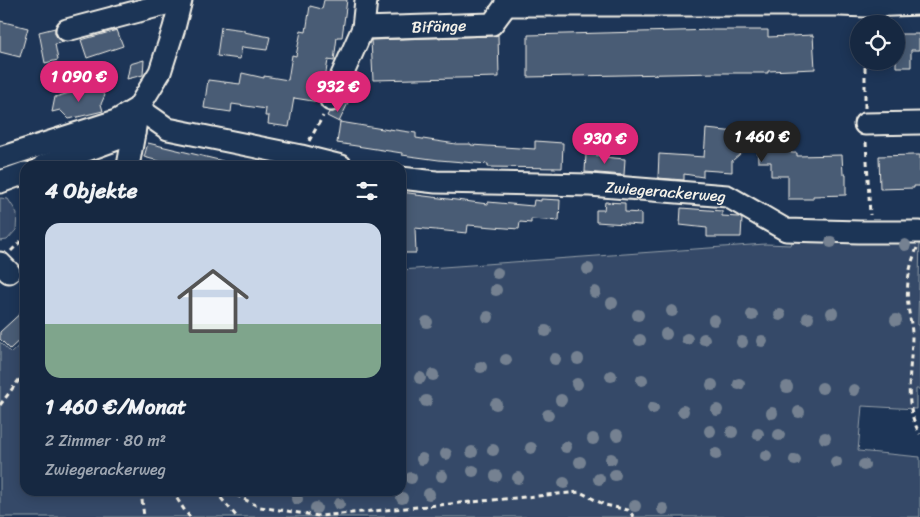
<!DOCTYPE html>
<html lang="de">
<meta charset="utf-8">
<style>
:root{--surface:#162841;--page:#1f3048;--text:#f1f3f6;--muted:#9ea6b1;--line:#35445a;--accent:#db2777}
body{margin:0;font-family:Sriracha,sans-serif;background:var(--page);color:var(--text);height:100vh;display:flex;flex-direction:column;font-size:19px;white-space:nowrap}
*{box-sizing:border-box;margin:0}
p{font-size:16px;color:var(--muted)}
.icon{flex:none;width:28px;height:28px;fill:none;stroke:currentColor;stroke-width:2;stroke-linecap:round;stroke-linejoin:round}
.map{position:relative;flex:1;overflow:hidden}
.details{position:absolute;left:20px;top:161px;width:386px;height:335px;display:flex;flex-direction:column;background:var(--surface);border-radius:15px;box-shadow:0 2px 12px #0003,0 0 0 1px var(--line)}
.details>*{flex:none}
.tools{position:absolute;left:850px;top:15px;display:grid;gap:10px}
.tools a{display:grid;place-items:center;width:55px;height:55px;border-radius:50%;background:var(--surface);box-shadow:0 2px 12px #0003,0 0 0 1px var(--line);font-size:25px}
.price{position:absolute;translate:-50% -42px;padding:0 11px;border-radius:18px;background:var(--accent);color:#fff;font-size:16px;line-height:32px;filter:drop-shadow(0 1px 2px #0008)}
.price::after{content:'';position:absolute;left:50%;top:30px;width:15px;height:11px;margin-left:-8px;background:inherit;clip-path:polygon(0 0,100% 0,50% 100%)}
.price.selected{background:#222;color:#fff}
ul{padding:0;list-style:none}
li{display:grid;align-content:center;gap:10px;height:265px;padding:0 25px}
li+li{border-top:1px solid var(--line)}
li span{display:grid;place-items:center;height:155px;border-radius:15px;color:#555}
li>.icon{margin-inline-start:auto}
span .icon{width:90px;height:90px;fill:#fffc;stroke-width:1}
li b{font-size:21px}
h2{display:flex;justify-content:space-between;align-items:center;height:60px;padding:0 25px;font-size:21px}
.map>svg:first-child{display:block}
.green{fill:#354a67;stroke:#949ea8}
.building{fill:#485b74;stroke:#f4f1e8}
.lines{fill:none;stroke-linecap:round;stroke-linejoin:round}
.minor-casing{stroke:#f4f1e8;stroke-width:25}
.path{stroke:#f4f1e8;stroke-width:3;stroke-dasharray:5 4;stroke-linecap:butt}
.minor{stroke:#1d3557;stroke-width:21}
.tree{fill:#748191}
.labels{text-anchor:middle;stroke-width:4;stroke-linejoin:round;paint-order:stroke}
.street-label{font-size:16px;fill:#f4f1e8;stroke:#1d3557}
</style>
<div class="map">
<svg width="920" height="517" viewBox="0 0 920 517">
<rect width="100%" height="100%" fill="#1d3557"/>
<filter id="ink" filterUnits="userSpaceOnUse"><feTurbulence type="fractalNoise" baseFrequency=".02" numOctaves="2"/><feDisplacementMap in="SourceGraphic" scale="10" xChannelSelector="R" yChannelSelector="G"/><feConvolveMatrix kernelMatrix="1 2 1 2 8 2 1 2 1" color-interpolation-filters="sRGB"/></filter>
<g filter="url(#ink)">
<g class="green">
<polygon points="0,198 8,199 17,213 16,230 7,240 0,241"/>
<polygon points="794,237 920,237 918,325 920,325 920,389 916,389 916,409 862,406 858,451 920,457 920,517 0,517 0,342 11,353 25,340 25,491 401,491 401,270 765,244 791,245"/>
</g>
<g class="building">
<polygon points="324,0 347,0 342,37 337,37 334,61 328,60 324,85 320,95 319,102 294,98 289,127 268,124 269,116 265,116 266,109 232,104 231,112 204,108 208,80 240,84 242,73 264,78 264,76 288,80 292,55 296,56 301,31 306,32 310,6 322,9"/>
<polygon points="0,21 28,28 20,57 0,52"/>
<polygon points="221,27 244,30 244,32 270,37 267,50 242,47 240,59 217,56"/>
<polygon points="55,28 55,34 58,38 64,42 55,44 58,60 45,63 39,32"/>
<polygon points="117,30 123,46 87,58 81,40"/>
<polygon points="715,30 768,30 768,37 813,35 815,69 768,71 768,73 716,73 528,77 528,35"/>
<polygon points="896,34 919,34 919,50 911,50 911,67 896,67"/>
<polygon points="498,35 499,77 373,80 371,40 492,36"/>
<polygon points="144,60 143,75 127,79 130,64"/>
<polygon points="95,88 105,95 101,104 103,111 69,119 60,110 52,112 55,97 73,92"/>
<polygon points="343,103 348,103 339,122 327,116 329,112 333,112 339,110"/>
<polygon points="340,122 389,130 389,129 416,133 416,138 456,144 471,144 471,145 535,149 535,141 563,143 562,168 488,167 488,164 439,160 402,155 402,153 337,143"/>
<polygon points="706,129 757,134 757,132 791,132 791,153 797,153 797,156 842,155 843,174 846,174 846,195 813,196 813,199 788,199 788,176 771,176 771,162 758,162 757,139 732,161 732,172 703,170 703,177 684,174 684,180 658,178 659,154 704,157"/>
<polygon points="148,143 223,161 223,166 165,166 166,163 144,157"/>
<polygon points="586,154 603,156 603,157 625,159 624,175 585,172"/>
<polygon points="913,155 920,155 920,186 914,186 914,188 880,189 879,156"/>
<polygon points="401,192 416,194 416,195 488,204 488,202 533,206 534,200 541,201 541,199 560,200 559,221 531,219 531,223 520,222 519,229 468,225 467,233 415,228 416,253 401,253"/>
<polygon points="605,202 625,203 625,212 641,213 641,225 596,222 596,210 604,210"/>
<polygon points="681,208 722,211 722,216 739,217 742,219 741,237 707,237 707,228 680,225"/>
<polygon points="25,309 25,335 10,349 0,339 0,332"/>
</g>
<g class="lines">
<g class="minor-casing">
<g id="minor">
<polyline points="506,0 506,5 840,5 866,6 920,4"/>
<path id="s1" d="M363,28L492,24L506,5"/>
<polyline points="67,30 169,3 180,3"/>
<polyline points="331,100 363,28 366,0"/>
<polyline points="865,124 920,123"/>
<polyline points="0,158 116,121 138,108 160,72 174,28 181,0"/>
<polyline points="43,166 134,133"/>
<polyline points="128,166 134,133 138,108 168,129 301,156 341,166"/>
<path id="s2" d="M401,178L436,182L590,185L727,196L786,230L859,232H920"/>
<polyline points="0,182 25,173"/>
<polyline points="0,263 9,272"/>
</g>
</g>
<g class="path">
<polyline points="865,108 865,61"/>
<polyline points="309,141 323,116"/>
<polyline points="866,142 870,215"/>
<path d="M917,248C909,267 906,285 908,305C909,315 912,325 912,335C912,369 902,403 920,434"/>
<polyline points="11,251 25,237"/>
<polyline points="0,405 25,372"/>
<polyline points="141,491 144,517"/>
<polyline points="172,491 185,511 190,517"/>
<polyline points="215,491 237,517"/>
<polyline points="228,491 260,507 319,516 580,492 605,505 628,510 634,517"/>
</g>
<use href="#minor" class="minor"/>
</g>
<g class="tree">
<circle cx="831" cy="242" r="6"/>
<circle cx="905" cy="245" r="6"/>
<circle cx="588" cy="269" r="6"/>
<circle cx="497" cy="273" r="6"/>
<circle cx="496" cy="290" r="6"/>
<circle cx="595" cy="292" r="6"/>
<circle cx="612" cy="303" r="6"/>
<circle cx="672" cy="311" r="6"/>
<circle cx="832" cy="313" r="6"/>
<circle cx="638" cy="315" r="6"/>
<circle cx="752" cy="315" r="6"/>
<circle cx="780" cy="315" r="6"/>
<circle cx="488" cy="317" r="6"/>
<circle cx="808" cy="318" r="6"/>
<circle cx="714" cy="320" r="6"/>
<circle cx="896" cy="320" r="6"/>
<circle cx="427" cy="322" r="6"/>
<circle cx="546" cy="331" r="6"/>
<circle cx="666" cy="334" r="6"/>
<circle cx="687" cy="339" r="6"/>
<circle cx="704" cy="339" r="6"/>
<circle cx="640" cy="340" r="6"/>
<circle cx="762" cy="341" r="6"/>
<circle cx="742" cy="342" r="6"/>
<circle cx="555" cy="359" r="6"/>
<circle cx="578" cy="359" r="6"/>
<circle cx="506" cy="360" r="6"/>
<circle cx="481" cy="367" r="6"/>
<circle cx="433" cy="375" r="6"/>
<circle cx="611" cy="376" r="6"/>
<circle cx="420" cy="378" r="6"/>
<circle cx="642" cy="380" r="6"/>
<circle cx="577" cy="384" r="6"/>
<circle cx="739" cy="384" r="6"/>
<circle cx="712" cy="385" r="6"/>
<circle cx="787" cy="387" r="6"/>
<circle cx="822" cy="388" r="6"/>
<circle cx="854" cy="390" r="6"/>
<circle cx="561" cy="400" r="6"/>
<circle cx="426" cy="401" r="6"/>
<circle cx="496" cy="404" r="6"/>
<circle cx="653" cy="408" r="6"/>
<circle cx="717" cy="410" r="6"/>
<circle cx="683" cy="411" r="6"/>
<circle cx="799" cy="412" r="6"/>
<circle cx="772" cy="413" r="6"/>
<circle cx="548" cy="415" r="6"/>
<circle cx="710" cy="431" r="6"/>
<circle cx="732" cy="432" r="6"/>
<circle cx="758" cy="434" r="6"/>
<circle cx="617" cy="435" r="6"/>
<circle cx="779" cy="435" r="6"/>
<circle cx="825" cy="438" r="6"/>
<circle cx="593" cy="439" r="6"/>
<circle cx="566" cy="447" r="6"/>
<circle cx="531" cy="448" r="6"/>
<circle cx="493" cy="450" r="6"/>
<circle cx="472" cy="452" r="6"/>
<circle cx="446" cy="454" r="6"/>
<circle cx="716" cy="454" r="6"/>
<circle cx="766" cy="456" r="6"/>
<circle cx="422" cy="459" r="6"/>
<circle cx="611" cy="459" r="6"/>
<circle cx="795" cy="460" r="6"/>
<circle cx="580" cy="462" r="6"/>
<circle cx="836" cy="462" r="6"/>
<circle cx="864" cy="465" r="6"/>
<circle cx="473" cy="471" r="6"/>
<circle cx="615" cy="475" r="6"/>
<circle cx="442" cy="476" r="6"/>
<circle cx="496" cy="476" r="6"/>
<circle cx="411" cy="478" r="6"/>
<circle cx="518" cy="478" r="6"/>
<circle cx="599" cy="479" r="6"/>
<circle cx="564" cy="483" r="6"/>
<circle cx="429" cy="494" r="6"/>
<circle cx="402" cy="498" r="6"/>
<circle cx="297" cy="499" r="6"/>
<circle cx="339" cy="504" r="6"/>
<circle cx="635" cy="506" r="6"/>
<circle cx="316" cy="508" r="6"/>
<circle cx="663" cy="509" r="6"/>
</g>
</g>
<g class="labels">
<g class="street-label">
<text dy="6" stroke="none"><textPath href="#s1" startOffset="76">Bifänge</textPath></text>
<text dy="6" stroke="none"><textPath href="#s2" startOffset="265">Zwiegerackerweg</textPath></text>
</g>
</g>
</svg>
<div class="tools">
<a><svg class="icon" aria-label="locate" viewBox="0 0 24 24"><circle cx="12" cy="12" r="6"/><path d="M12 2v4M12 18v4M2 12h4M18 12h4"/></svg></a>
</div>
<b class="price" style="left:79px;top:103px">1 090 €</b>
<b class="price" style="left:338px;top:113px">932 €</b>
<b class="price selected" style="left:762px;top:163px">1 460 €</b>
<b class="price" style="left:605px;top:165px">930 €</b>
<section class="details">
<h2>4 Objekte<svg class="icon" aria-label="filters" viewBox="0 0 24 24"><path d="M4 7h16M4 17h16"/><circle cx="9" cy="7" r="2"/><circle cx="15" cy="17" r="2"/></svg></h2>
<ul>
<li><span style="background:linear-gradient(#c9d6e8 65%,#7fa58c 0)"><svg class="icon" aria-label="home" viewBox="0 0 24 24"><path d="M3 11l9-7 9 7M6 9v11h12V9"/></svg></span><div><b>1 460 €/Monat</b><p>2 Zimmer · 80 m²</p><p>Zwiegerackerweg</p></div></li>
</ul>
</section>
</div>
